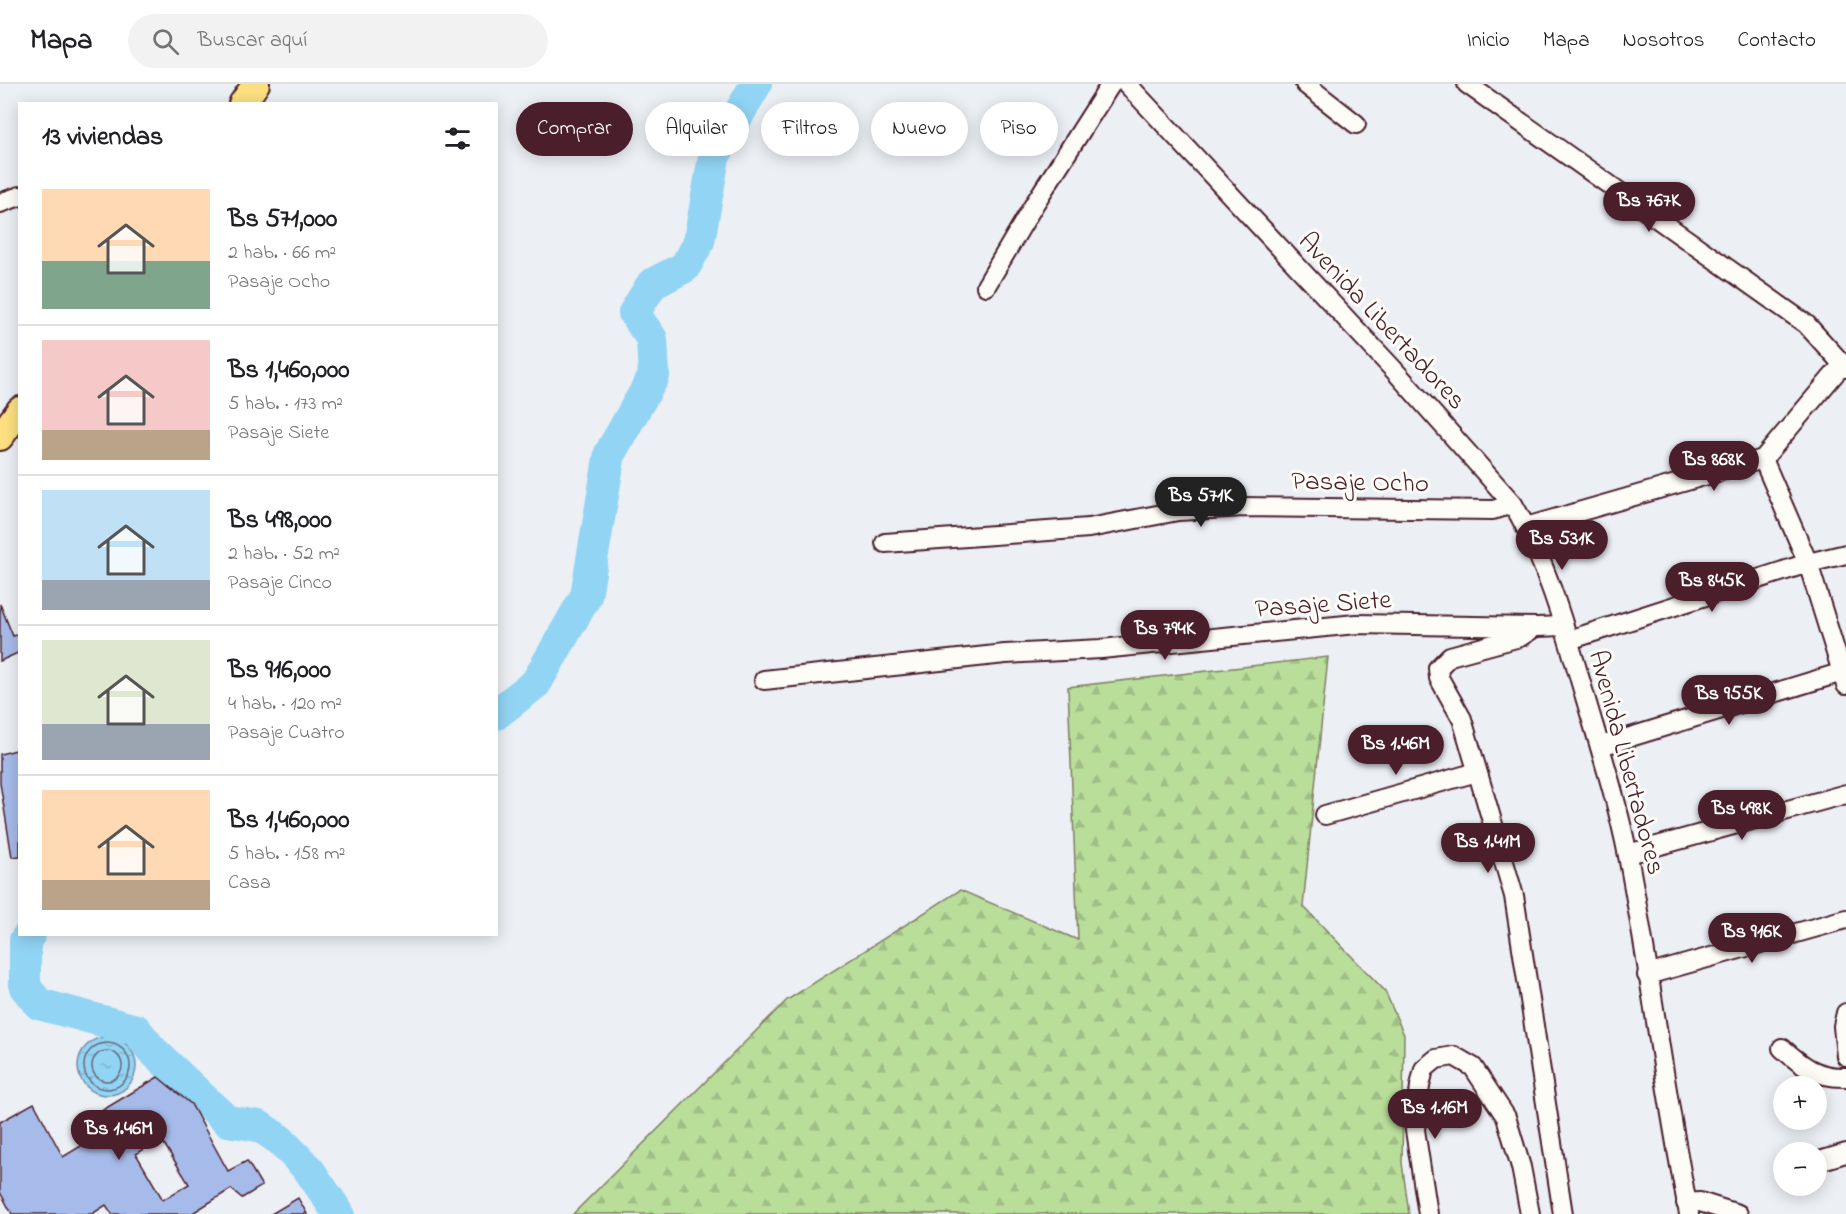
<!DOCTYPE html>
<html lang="es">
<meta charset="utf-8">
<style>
:root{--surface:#fff;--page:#f2f2f2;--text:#202124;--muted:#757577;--line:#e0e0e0;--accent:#4a1f2b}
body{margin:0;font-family:"Indie Flower",sans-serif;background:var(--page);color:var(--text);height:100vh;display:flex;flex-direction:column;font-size:22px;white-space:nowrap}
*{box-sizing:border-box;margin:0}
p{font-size:20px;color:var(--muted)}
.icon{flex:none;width:33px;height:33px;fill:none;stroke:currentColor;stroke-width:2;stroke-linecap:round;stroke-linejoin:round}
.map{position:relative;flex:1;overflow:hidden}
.sheet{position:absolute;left:18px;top:18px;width:480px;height:834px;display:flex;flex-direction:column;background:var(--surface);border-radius:0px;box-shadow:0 3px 15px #0003}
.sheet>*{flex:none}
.hud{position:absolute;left:516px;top:18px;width:570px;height:54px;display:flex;gap:12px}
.tools{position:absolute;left:1773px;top:992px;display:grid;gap:12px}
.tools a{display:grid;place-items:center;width:54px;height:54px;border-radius:50%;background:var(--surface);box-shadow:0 3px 15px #0003;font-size:30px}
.price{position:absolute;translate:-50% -51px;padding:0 14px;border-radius:21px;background:var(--accent);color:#fff;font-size:20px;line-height:39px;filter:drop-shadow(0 2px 3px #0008)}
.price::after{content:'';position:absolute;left:50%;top:36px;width:18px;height:14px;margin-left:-9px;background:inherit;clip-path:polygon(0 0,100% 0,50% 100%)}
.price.current{background:#222;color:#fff}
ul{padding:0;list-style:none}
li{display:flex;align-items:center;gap:18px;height:150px;padding:0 24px}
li+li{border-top:2px solid var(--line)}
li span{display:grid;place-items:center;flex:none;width:168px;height:120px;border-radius:0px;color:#555}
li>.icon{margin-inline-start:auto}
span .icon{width:72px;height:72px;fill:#fffc;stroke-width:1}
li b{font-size:26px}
h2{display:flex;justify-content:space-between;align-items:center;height:72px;padding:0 24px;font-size:26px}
.tag{padding:0 21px;border-radius:27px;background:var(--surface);box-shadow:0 3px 15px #0003;font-size:21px;line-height:54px}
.tag.current{background:var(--accent);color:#fff}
header{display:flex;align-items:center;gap:36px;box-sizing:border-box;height:84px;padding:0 30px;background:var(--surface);border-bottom:2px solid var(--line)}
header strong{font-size:28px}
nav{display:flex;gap:33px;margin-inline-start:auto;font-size:21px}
.search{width:420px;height:54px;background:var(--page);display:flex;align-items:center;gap:15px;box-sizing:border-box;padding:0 21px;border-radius:33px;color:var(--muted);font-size:22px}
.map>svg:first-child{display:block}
.forest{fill:url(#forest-firs);stroke:#817e62;stroke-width:1.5}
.water{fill:url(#water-ripples);stroke:#758ca4;stroke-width:1.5}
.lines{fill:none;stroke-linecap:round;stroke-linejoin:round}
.shore{stroke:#67677b;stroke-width:1.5}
.river{stroke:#92d4f4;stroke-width:32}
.building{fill:#a7bbea;stroke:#4a1f2b;stroke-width:1.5;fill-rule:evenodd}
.minor-casing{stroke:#4a1f2b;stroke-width:22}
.highway-casing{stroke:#4a1f2b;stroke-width:30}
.minor{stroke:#fdfcf7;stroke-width:18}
.highway{stroke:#fce080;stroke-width:26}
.labels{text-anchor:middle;stroke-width:6;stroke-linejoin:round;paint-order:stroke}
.street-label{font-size:27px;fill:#4a1f2b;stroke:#fdfcf7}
</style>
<header>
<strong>Mapa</strong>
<div class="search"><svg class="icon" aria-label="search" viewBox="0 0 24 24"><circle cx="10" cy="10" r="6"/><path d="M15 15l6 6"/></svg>Buscar aquí</div>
<nav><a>Inicio</a><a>Mapa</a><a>Nosotros</a><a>Contacto</a></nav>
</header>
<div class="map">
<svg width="1846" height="1130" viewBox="0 0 1846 1130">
<defs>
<pattern id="forest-firs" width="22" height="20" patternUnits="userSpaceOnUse" patternTransform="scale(1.5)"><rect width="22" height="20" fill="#b8de9a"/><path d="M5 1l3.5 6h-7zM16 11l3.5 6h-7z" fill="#a0be85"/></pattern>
<pattern id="water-ripples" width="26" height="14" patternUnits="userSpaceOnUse" patternTransform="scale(1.5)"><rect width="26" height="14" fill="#92d4f4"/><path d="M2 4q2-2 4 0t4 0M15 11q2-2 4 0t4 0" fill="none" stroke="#7fb6d1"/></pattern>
</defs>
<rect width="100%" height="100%" fill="#eceff4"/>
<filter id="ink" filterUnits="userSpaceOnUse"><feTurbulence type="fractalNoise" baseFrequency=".0167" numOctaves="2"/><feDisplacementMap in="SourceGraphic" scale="12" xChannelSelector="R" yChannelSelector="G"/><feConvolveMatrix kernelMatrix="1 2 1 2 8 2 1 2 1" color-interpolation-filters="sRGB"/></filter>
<g filter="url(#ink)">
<polygon class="forest" points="1328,573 1303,822 1385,907 1404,951 1402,1079 1409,1130 573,1130 787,916 960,806 1078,856 1068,603"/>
<circle class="water" cx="107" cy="982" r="29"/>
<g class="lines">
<g class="shore">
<circle cx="107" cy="982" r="23"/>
<circle cx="107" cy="982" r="15"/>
</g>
<g class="river">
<polyline points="496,630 536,599 586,512 610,369 654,292 652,255 634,229 652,200 685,183 699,157 714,73 756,0"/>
<polyline points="30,850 25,856 25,903 39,920 136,946 151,965 227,1037 259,1042 280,1056 309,1086 339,1130"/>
</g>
</g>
<g class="building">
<polygon points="0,520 13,552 20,550 20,568 0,577"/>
<polygon points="20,665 20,772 12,773 0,699 0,670"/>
<path d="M158,993L191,1020L228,1087L247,1077L262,1102L242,1114L231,1105L191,1130H112L106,1121L92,1130H12L0,1108V1038L34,1019L63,1073L86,1059L76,1042ZM161,1055L189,1100L163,1116L136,1070Z"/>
<polygon points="298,1114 307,1130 271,1130"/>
</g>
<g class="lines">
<g class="minor-casing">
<g id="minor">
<path d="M1127,0L1394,286L1513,420C1546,476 1565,544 1583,606C1599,661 1617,716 1628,772C1651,891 1665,1011 1689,1130"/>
<polyline points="1305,0 1356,40"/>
<polyline points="1467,0 1806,240 1846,284"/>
<polyline points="0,119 20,112"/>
<polyline points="986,202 1035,119 1111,0"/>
<polyline points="1763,375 1808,479 1846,601"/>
<polyline points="1526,443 1763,375 1843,280"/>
<polyline points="885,459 1089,444 1178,427 1243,423 1493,426 1513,420"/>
<polyline points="1532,545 1520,553 1450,572 1438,584 1439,594 1462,635 1514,812 1563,1130"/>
<polyline points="1569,556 1808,479 1846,470"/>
<polyline points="764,596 1005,570 1101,565 1356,540 1537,543 1564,542"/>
<polyline points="1601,662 1846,587"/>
<polyline points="1325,731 1477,688"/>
<polyline points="1628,770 1846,710"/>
<polyline points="1647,891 1846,835"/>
<polyline points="1846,929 1843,942 1846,972"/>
<path d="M1782,964C1802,982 1817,994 1846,993"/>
<polyline points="1816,1078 1846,1069"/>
<polyline points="1686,1119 1700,1118 1738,1130"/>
<polyline points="1428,1130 1415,1046 1420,1002 1424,985 1436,975 1454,972 1473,983 1506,1033 1521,1083 1530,1130"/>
</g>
</g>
<g class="highway-casing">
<g id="highway">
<polyline points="242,20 256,0"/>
<polyline points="0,353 20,326"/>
</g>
</g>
<use href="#minor" class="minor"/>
<use href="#highway" class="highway"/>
</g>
</g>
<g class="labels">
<g class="street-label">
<text transform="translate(1383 236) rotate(47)" y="9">Avenida Libertadores</text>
<text transform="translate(1360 397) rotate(1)" y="9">Pasaje Ocho</text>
<text transform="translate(1323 519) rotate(-4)" y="9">Pasaje Siete</text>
<text transform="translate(1628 678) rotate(75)" y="9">Avenida Libertadores</text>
</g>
</g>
</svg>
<div class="tools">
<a>+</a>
<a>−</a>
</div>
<b class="price" style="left:1649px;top:149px">Bs 767K</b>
<b class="price" style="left:1714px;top:408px">Bs 868K</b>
<b class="price current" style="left:1201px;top:444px">Bs 571K</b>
<b class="price" style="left:1562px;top:487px">Bs 531K</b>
<b class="price" style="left:1712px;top:529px">Bs 845K</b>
<b class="price" style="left:1165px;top:577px">Bs 794K</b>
<b class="price" style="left:1729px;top:642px">Bs 955K</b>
<b class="price" style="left:1396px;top:692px">Bs 1.46M</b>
<b class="price" style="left:1742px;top:757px">Bs 498K</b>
<b class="price" style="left:1488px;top:790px">Bs 1.41M</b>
<b class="price" style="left:1752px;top:880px">Bs 916K</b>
<b class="price" style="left:1435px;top:1056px">Bs 1.16M</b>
<b class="price" style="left:119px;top:1077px">Bs 1.46M</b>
<div class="hud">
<a class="tag current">Comprar</a>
<a class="tag">Alquilar</a>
<a class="tag">Filtros</a>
<a class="tag">Nuevo</a>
<a class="tag">Piso</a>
</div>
<section class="sheet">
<h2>13 viviendas<svg class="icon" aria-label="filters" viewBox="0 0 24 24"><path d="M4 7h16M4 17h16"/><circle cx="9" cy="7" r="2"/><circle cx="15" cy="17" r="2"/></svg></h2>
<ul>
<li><span style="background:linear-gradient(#ffd9b3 60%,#7fa58c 0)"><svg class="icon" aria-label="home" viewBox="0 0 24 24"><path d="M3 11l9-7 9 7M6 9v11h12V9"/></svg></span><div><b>Bs 571,000</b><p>2 hab. · 66 m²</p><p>Pasaje Ocho</p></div></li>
<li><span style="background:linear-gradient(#f6c9c9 75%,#b9a48a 0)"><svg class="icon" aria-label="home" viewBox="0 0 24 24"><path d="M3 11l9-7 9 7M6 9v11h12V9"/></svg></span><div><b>Bs 1,460,000</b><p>5 hab. · 173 m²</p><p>Pasaje Siete</p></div></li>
<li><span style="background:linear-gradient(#bfe0f5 75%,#9aa5b1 0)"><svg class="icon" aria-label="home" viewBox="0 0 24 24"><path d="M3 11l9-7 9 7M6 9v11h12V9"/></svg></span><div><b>Bs 498,000</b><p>2 hab. · 52 m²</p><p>Pasaje Cinco</p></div></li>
<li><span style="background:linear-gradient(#dfe7d0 70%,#9aa5b1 0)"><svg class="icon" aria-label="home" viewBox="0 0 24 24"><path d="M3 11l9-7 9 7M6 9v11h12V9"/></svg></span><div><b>Bs 916,000</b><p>4 hab. · 120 m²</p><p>Pasaje Cuatro</p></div></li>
<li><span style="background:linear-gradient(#ffd9b3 75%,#b9a48a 0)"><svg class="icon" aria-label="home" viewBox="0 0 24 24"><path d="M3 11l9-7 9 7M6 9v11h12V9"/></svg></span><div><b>Bs 1,460,000</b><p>5 hab. · 158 m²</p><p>Casa</p></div></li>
</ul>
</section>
</div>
